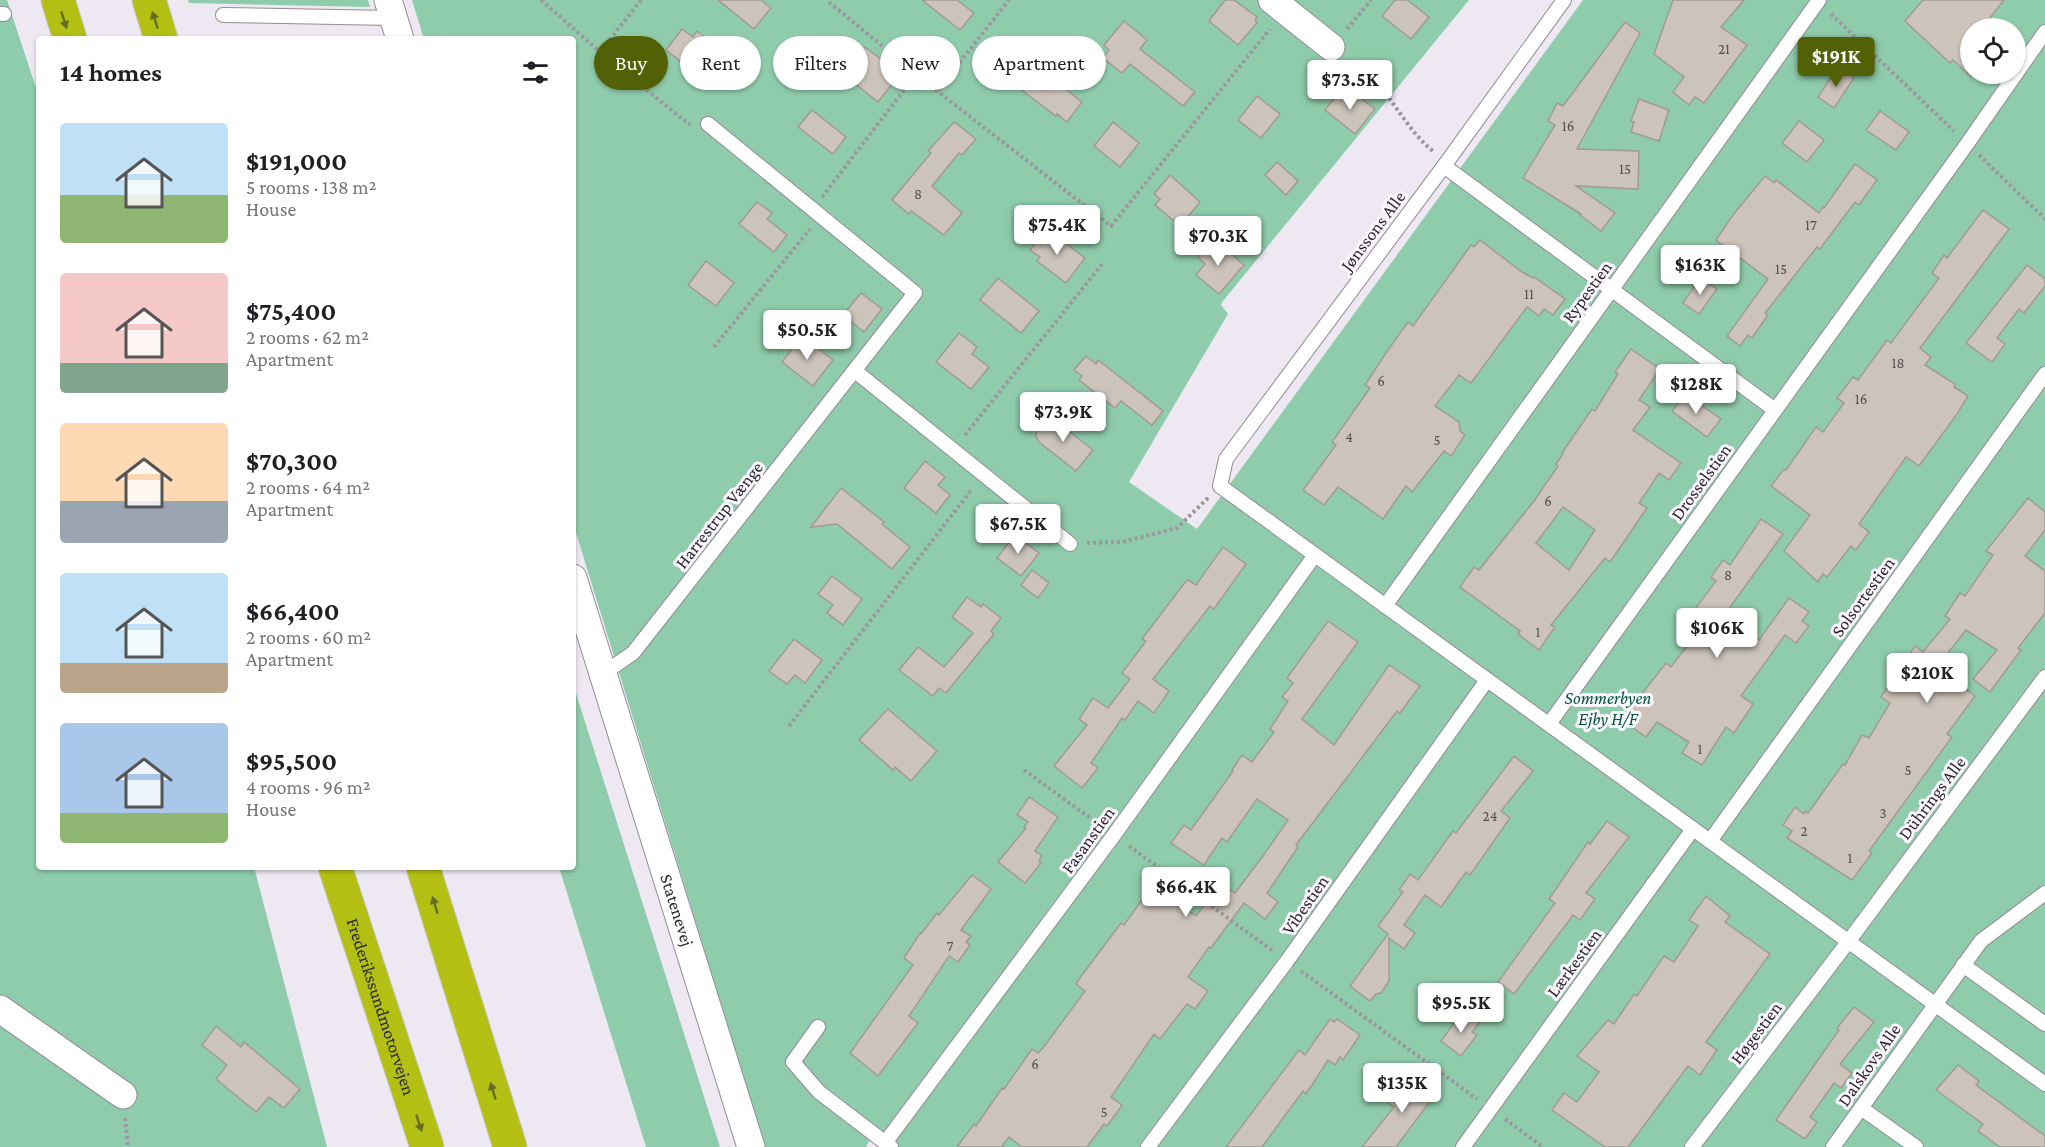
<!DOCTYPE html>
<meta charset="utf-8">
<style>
:root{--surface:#fff;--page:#f6f6f6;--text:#202124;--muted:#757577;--accent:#526105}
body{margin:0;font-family:"Crimson Pro",serif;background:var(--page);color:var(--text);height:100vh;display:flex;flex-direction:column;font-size:22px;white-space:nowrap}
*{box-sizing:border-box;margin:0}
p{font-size:20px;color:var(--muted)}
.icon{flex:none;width:33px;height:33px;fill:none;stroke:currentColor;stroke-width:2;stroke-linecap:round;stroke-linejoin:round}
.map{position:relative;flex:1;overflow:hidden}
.sheet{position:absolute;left:36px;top:36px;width:540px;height:834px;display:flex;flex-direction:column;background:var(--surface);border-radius:6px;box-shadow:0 2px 4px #0004}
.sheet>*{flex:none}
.guide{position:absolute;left:594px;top:36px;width:570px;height:54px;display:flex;gap:12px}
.buttons{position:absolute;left:1960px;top:18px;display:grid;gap:12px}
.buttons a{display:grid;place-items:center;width:66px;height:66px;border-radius:50%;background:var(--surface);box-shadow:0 2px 4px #0004;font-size:30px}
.price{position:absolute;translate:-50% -51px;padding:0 14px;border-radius:6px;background:#fff;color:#222;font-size:20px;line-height:39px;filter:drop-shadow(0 2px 3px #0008)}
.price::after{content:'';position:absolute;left:50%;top:36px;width:18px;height:14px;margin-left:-9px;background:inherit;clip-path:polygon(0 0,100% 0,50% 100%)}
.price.on{background:var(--accent);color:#fff}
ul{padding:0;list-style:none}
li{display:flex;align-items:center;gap:18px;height:150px;padding:0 24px}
li span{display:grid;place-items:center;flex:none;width:168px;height:120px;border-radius:6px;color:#555}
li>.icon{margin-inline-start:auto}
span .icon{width:72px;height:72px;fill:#fffc;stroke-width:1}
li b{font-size:26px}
h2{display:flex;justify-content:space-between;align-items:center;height:72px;padding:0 24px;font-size:26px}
.pill{padding:0 21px;border-radius:27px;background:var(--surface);box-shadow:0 2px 4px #0004;font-size:21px;line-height:54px}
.pill.on{background:var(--accent);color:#fff}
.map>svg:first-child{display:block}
.green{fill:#8fccab;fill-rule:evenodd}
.building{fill:#ccc4bb;stroke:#a29a92;stroke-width:1.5;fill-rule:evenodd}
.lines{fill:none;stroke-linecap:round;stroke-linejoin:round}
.lane-casing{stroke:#918c95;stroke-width:16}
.street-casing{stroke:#918c95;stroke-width:29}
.highway-casing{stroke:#c8c7c8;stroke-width:35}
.path{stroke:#9c979e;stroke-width:4;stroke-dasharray:3 3;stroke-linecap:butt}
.lane{stroke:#fff;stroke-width:14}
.street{stroke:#fff;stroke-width:27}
.highway{stroke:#b3c013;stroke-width:33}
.oneway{fill:#686c20}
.labels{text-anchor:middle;stroke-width:6;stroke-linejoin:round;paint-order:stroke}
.number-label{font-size:15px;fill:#524e4f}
.street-label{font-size:18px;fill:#2a272b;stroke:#fbf6fe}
.park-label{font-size:18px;font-style:italic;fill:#005737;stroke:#fbf6fe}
</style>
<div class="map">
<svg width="2045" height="1147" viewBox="0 0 2045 1147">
<rect width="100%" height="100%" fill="#eee8f2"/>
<g class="green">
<polygon points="0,0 7,0 39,97 39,867 254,867 327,1147 0,1147"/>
<polygon points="188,0 368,0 370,7 189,3"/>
<path d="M412,0H1469L1223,301L1221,305L1228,314L1129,482L1197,529L1583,0H2045V1147H882L870,1139L866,1147H765L573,523V39H424ZM1971,28H2016V74H1971Z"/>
<polygon points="573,684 720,1147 646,1147 559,867 573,867"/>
</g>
<g class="building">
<polygon points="718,0 761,0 771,8 754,29"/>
<polygon points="922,0 957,0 974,13 960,30"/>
<polygon points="1225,0 1234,0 1257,17 1255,20 1257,23 1238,45 1209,21"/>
<polygon points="1395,0 1407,0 1429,17 1411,39 1382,16"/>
<polygon points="1673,0 1744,0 1721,27 1747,45 1704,103 1695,97 1689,105 1673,92 1684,77 1654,54"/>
<polygon points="1923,0 2004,0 1982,28 1971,28 1971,77 1953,60 1950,63 1905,21"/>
<polygon points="1124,21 1147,40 1140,49 1195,92 1183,106 1130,64 1122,73 1103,58 1109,50 1104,45"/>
<polygon points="1625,22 1640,33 1577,149 1639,151 1638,189 1576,186 1615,213 1601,231 1580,215 1581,214 1523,178 1555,125 1548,121 1557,103 1563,106"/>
<polygon points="682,29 693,37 697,31 723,52 702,78 666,50"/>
<polygon points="996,42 1049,84 1053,79 1082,102 1067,122 1057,114 1056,116 982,60"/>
<polygon points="865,47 900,74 878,102 843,74"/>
<polygon points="1838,67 1854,78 1834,108 1818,97"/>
<polygon points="1341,89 1355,100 1358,96 1375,109 1355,134 1325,110"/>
<polygon points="1257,96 1280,114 1261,138 1238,120"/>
<polygon points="1639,99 1669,110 1659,141 1631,132 1634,122 1631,121"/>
<polygon points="812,110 846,137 833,154 798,127"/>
<polygon points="1880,111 1909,132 1896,150 1866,130"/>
<polygon points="1799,121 1824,140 1807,162 1782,143"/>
<polygon points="954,122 976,139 962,155 959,153 932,186 962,213 944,235 911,211 909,214 892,200 931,153 928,151"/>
<polygon points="1113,122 1139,143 1120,167 1094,146"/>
<polygon points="1277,162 1298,181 1286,195 1265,175"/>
<polygon points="1855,164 1877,180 1859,205 1855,202 1820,249 1817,247 1765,313 1768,315 1752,338 1748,335 1740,346 1727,336 1768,279 1716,240 1733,215 1765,176 1774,183 1776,180 1819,213 1823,207 1824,208"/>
<polygon points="1170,175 1200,202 1180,226 1155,205 1160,199 1154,194"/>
<polygon points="757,202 772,213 767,219 787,235 774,252 739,224"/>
<polygon points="1983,210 2009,229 1920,348 1931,357 1925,365 1955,384 1954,387 1968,396 1957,414 1919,466 1906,457 1859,524 1869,532 1856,550 1851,546 1827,577 1823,574 1818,582 1784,551 1810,515 1771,486 1784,469 1786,470 1816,427 1823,432 1844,403 1837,398 1853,377 1858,380 1887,340 1891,343 1939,278 1932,273 1944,255 1947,258"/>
<polygon points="1047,229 1085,258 1066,283 1037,261 1040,257 1030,250"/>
<polygon points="1214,239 1244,265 1219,294 1196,275 1205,264 1198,257"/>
<polygon points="1480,240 1522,272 1533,278 1534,277 1565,299 1553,315 1544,309 1539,316 1527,307 1471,383 1459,375 1435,406 1459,422 1460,431 1465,435 1451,456 1444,451 1412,492 1406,486 1383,519 1338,487 1324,505 1303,490 1336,445 1332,442 1370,388 1365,385 1388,350 1408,322 1413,326 1471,245 1474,247"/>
<polygon points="706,261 734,283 716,306 688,285"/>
<polygon points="2027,265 2045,279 2045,286 2024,313 2019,309 1997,338 2005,344 1992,362 1966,343"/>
<polygon points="998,278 1039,311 1021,333 980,300"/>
<polygon points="1700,278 1717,289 1699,314 1683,303"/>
<polygon points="861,293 882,309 864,332 843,315"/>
<polygon points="959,333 977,347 972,354 989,367 971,389 936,362"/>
<polygon points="802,336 833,360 813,386 782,362"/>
<path d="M1631,349L1660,369L1639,400L1650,407L1633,430L1681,463L1669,480L1659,473L1639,503L1647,508L1621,546L1610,562L1605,558L1551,625L1555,627L1539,650L1518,634L1520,631L1460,587L1474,567L1479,570L1534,501L1558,466L1556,464L1563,454L1562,453L1592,409L1595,411L1618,374L1615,372ZM1563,507L1595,530L1569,570L1536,543Z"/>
<polygon points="1086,356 1096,364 1098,360 1163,411 1152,425 1121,401 1115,408 1079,380 1082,376 1074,370"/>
<polygon points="1685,394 1721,419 1707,437 1672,411"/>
<polygon points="1051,417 1093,450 1076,471 1039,442 1036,437 1036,427"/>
<polygon points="925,461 945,477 938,485 950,495 936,513 904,488"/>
<polygon points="841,488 884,522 882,524 910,547 892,569 837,524 811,527"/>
<polygon points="2028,498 2045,512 2045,530 2025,556 2045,571 2045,613 2018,648 2021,650 1990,692 1973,679 1997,650 1966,630 1936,668 1975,696 1947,734 1952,737 1869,851 1872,853 1852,880 1787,838 1792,831 1783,825 1795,807 1804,814 1806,811 1808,813 1843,764 1845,765 1862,735 1869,738 1890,703 1881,697 1915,646 1923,652 1950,619 1945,616 1960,593 1965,596 1993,555 1986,551"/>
<polygon points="1761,519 1783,534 1725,614 1759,640 1789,598 1809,612 1802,621 1809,626 1796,643 1785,635 1741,696 1753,704 1734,733 1726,727 1702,765 1682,753 1689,742 1657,722 1646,737 1629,725 1634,718 1627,713 1666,663 1671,667 1696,634 1692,632 1698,624 1689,617 1716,581 1711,577 1723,560 1730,565"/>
<polygon points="1015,534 1039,553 1021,576 997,558"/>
<polygon points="1223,547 1246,564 1214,609 1210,606 1153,679 1169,691 1154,713 1138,701 1125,720 1122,718 1091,763 1098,768 1082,788 1054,766 1087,725 1079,719 1093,698 1108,708 1130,679 1122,673 1146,641 1142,639 1148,631 1186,581 1188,580 1196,585"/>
<polygon points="1032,570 1049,583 1038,598 1021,585"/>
<polygon points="832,576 862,599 843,625 827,613 833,605 818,594"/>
<polygon points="967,597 981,607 983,604 1001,618 991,631 994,634 946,693 939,688 933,696 899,670 918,647 944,667 973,633 952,617"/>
<polygon points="1328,621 1358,642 1302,719 1334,745 1389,665 1420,686 1400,713 1397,711 1296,845 1298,847 1267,893 1278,902 1265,919 1244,903 1211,948 1209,947 1188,977 1208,991 1195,1009 1187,1004 1160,1039 1154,1034 1111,1097 1122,1105 1118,1111 1107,1126 1104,1124 1087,1147 1022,1147 1009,1137 1002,1146 1004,1147 957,1147 974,1124 976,1126 1002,1088 1004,1089 1032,1049 1038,1053 1043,1048 1085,991 1076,984 1079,979 1121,923 1124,925 1146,894 1148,895 1154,887 1196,916 1221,883 1235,893 1263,856 1288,820 1257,799 1227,842 1222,838 1204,865 1171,843 1184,825 1191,830 1233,771 1232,770 1242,755 1252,762 1274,732 1270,729 1288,701 1282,697 1293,683 1287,678"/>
<polygon points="794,639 822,660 805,683 795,675 787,684 769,671"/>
<polygon points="888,709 937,751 911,781 895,767 893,770 859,740"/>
<polygon points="1514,756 1533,771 1501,811 1510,818 1470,875 1466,872 1441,907 1425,895 1404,925 1415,933 1404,949 1389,938 1389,981 1381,993 1376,994 1370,1001 1350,986 1388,934 1378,926 1403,892 1399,890 1410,874 1418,880 1453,831 1456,833"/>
<polygon points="1029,797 1058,817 1035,851 1042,856 1039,861 1041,863 1025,883 998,862 1026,828 1024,827 1028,822 1017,815"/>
<polygon points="1607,821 1629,837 1586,893 1595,899 1580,920 1573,915 1514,994 1498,982 1555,903 1549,899 1588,842 1590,844"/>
<polygon points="972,875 991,889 961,930 971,936 966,942 970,945 958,962 949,956 909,1016 918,1023 878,1076 850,1053 913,965 904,958 920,933 921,934 937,913 939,915"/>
<polygon points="1706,896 1730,916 1725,922 1770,954 1706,1042 1717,1050 1700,1075 1688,1066 1628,1147 1605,1147 1552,1110 1564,1093 1577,1102 1599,1072 1577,1056 1608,1020 1614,1024 1634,994 1637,996 1664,956 1674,962 1698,926 1689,920"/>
<polygon points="1854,1007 1874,1022 1840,1064 1852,1073 1841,1088 1834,1083 1810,1117 1817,1122 1805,1139 1776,1120 1839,1030 1837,1028"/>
<polygon points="1463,1011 1479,1023 1472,1032 1477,1035 1461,1056 1441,1041"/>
<polygon points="1330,1019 1334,1022 1337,1019 1360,1035 1343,1060 1340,1057 1335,1065 1328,1060 1306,1094 1303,1091 1262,1147 1226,1147 1299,1050 1305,1055"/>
<polygon points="216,1026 241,1047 244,1042 300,1089 284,1108 269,1097 256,1112 216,1079 227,1065 202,1045"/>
<polygon points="1958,1065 1979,1081 1976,1085 2045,1136 2045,1147 2000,1147 1978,1131 1983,1124 1936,1090"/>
<polygon points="1404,1078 1414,1085 1418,1079 1437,1092 1396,1147 1362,1147 1394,1107 1387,1102"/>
</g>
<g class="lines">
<g class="lane-casing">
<g id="lane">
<polyline points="1564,0 1444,166 1226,459 1220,486 2045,1084"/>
<polyline points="0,14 4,14"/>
<polyline points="223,15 393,18"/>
<polyline points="1444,166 1775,410"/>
<polyline points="855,371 1070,544"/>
<polyline points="1385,606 1819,0"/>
<polyline points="604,673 633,653 915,293 708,124"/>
<polyline points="1549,724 1967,144 2045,32"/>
<polyline points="1710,841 2045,374"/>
<polyline points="1963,965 2045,1024"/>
<polyline points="818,1027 793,1062 819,1092 891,1147"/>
<polyline points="1861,1108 1916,1147"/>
<polyline points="885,1143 1114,835 1315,555"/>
<polyline points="1148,1147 1287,961 1487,680"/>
<polyline points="1463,1147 1693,829"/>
<polyline points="1692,1147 1848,942 2045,677"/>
<polyline points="1833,1147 1981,941 2045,893"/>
</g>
</g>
<g class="street-casing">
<g id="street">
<polyline points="388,0 400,39"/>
<polyline points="1272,0 1331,47"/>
<path id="s1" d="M573,578L751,1147"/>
<polyline points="0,1009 123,1095"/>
</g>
</g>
<g class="highway-casing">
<g id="highway">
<polyline points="58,0 70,39"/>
<polyline points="149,0 161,39"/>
<path id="s2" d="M335,867L427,1147"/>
<polyline points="423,867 510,1147"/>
</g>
</g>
<g class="path">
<polyline points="541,0 600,52"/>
<polyline points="641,0 600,52 690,125"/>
<polyline points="829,2 937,91 1111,226 1270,29"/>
<polyline points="1831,14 1954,131"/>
<polyline points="1347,29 1371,0"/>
<path d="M1349,62C1359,70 1370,77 1379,86C1398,107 1411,134 1434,152"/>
<polyline points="937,91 1009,0"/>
<polyline points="1979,155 2045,219"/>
<polyline points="822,197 911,81 923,80"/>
<polyline points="714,347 810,229"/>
<polyline points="965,435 1103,263"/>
<polyline points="1087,543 1122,542 1177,528 1209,497"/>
<polyline points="789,726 972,489"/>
<polyline points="1024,770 1101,826"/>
<polyline points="1129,846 1273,951"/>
<polyline points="1301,971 1477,1099"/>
<polyline points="125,1118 128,1147"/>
<polyline points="1505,1119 1543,1147"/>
</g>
<use href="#lane" class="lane"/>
<use href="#street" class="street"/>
<use href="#highway" class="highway"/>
</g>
<defs><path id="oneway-solid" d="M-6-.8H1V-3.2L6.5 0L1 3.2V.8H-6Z" transform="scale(1.5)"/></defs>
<g class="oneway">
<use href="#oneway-solid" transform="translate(64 20) rotate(72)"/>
<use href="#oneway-solid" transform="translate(155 20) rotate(-108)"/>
<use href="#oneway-solid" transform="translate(435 905) rotate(-107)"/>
<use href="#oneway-solid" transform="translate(493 1091) rotate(-107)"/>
<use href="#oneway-solid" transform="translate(419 1123) rotate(72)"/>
</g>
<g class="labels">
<g class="number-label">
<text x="1724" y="54">21</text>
<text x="1568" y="131">16</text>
<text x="1625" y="174">15</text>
<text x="918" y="199">8</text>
<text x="1811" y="230">17</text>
<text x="1781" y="274">15</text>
<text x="1529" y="299">11</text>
<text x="1898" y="368">18</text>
<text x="1381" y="386">6</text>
<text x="1861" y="404">16</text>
<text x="1349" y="442">4</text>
<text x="1437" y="445">5</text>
<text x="1548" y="506">6</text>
<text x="1728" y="580">8</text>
<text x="1538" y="637">1</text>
<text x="1700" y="754">1</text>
<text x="1908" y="775">5</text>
<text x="1883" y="818">3</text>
<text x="1490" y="821">24</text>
<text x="1804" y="836">2</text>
<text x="1850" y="863">1</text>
<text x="950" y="951">7</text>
<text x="1035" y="1069">6</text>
<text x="1104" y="1117">5</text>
</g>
<g class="street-label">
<text transform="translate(1373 231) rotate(-53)" y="6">Jønssons Alle</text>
<text transform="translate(1587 292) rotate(-54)" y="6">Rypestien</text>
<text transform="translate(1701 482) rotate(-54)" y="6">Drosselstien</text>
<text transform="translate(719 515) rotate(-52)" y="6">Harrestrup Vænge</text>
<text transform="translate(1863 597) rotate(-54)" y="6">Solsortestien</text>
<text transform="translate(1932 798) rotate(-53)" y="6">Dührings Alle</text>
<text transform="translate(1088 840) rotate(-54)" y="6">Fasanstien</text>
<text transform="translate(1305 905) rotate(-55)" y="6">Vibestien</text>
<text dy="6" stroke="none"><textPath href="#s1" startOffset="348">Statenevej</textPath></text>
<text transform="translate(1574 963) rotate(-54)" y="6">Lærkestien</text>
<text dy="6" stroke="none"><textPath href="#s2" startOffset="147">Frederikssundmotorvejen</textPath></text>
<text transform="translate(1756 1033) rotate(-53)" y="6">Høgestien</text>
<text transform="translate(1869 1065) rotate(-55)" y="6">Dalskovs Alle</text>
</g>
<g class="park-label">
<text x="1608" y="704">Sommerbyen<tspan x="1608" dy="21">Ejby H/F</tspan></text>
</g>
</g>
</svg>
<div class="buttons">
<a><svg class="icon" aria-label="locate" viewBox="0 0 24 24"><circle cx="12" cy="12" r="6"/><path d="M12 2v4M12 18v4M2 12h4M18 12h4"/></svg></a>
</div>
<b class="price on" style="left:1836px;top:88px">$191K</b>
<b class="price" style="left:1350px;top:111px">$73.5K</b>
<b class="price" style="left:1057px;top:256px">$75.4K</b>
<b class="price" style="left:1218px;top:267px">$70.3K</b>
<b class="price" style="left:1700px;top:296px">$163K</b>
<b class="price" style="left:807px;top:361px">$50.5K</b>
<b class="price" style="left:1696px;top:415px">$128K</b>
<b class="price" style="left:1063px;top:443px">$73.9K</b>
<b class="price" style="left:1018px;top:555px">$67.5K</b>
<b class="price" style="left:1717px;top:659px">$106K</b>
<b class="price" style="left:1927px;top:704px">$210K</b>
<b class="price" style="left:1186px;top:918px">$66.4K</b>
<b class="price" style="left:1461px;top:1034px">$95.5K</b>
<b class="price" style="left:1402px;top:1114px">$135K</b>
<div class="guide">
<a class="pill on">Buy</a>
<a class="pill">Rent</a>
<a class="pill">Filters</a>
<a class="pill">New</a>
<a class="pill">Apartment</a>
</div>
<section class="sheet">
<h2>14 homes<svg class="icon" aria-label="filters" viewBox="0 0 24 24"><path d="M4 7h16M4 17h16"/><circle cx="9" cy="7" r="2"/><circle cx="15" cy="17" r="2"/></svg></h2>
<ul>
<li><span style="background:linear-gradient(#bfe0f5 60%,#8fb573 0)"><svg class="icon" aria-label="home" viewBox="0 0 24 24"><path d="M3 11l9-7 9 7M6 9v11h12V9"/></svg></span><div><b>$191,000</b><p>5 rooms · 138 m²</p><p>House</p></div></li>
<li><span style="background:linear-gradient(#f6c9c9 75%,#7fa58c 0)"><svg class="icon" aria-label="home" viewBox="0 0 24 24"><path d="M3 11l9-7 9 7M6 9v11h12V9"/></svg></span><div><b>$75,400</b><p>2 rooms · 62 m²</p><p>Apartment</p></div></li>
<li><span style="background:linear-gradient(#ffd9b3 65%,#9aa5b1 0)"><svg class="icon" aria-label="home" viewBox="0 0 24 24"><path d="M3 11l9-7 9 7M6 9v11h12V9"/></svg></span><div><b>$70,300</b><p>2 rooms · 64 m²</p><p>Apartment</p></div></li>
<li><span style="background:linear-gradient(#bfe0f5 75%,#b9a48a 0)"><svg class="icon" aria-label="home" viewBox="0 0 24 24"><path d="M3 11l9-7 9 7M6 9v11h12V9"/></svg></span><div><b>$66,400</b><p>2 rooms · 60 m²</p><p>Apartment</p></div></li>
<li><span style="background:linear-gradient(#a9c7e8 75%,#8fb573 0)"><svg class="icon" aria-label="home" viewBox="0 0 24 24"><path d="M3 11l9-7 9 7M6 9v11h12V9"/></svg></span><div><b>$95,500</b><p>4 rooms · 96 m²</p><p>House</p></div></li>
</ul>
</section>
</div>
